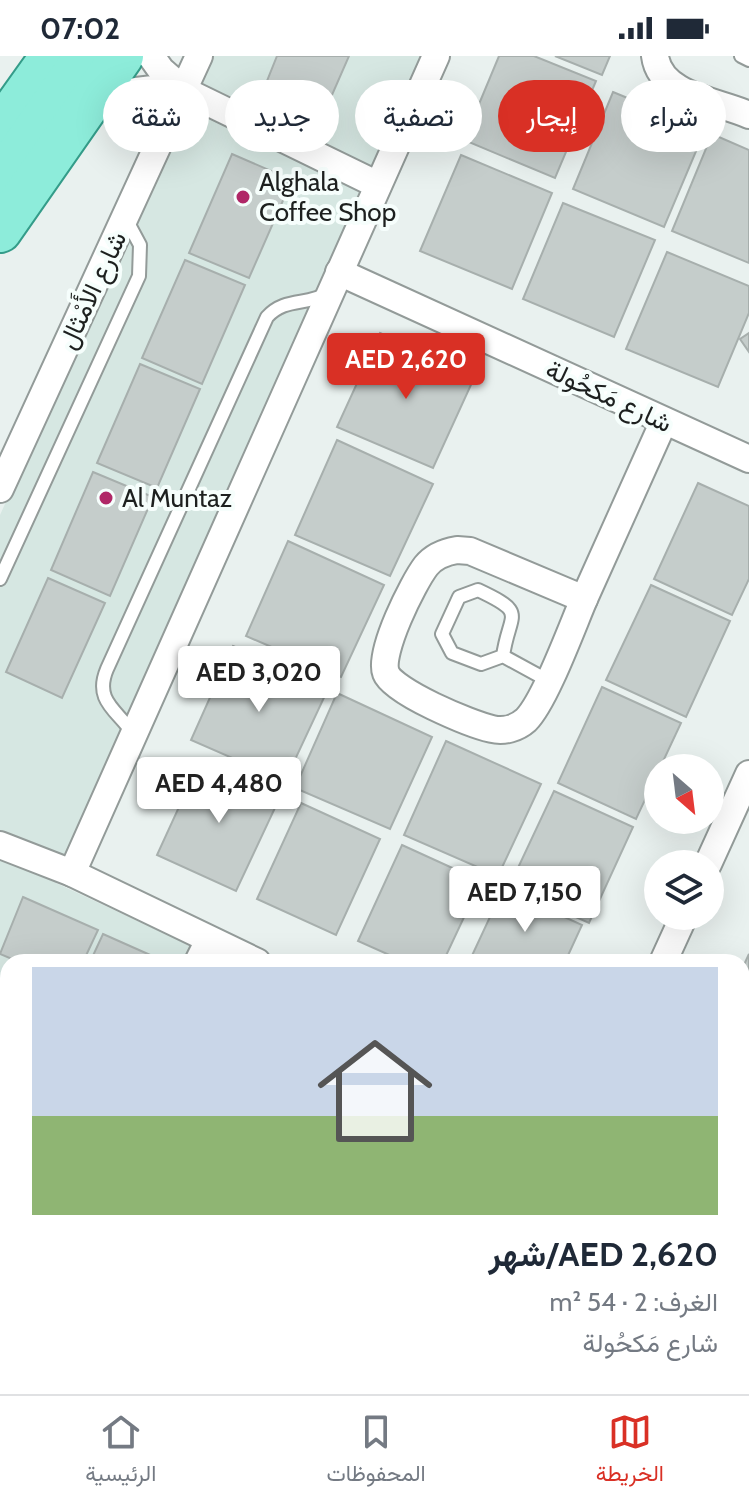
<!DOCTYPE html>
<html lang="ar">
<meta charset="utf-8">
<style>
:root{--surface:#fff;--page:#f6f6f7;--text:#1f2937;--muted:#747a83;--line:#e0e1e3;--accent:#d93025}
body{margin:0;font-family:Cabin,Vazirmatn,sans-serif;background:var(--page);color:var(--text);direction:rtl;height:100vh;display:flex;flex-direction:column;font-size:30px;white-space:nowrap}
*{box-sizing:border-box;margin:0}
p{font-size:26px;color:var(--muted)}
.icon{flex:none;width:44px;height:44px;fill:none;stroke:currentColor;stroke-width:2;stroke-linecap:round;stroke-linejoin:round}
.map{position:relative;flex:1;overflow:hidden;direction:ltr}
.drawer{position:absolute;left:0px;top:898px;width:750px;height:440px;display:flex;flex-direction:column;background:var(--surface);border-radius:24px 24px 0 0;box-shadow:0 8px 32px #0002;direction:rtl}
.drawer>*{flex:none}
.banner{position:absolute;left:24px;top:24px;width:702px;height:72px;direction:rtl;display:flex;gap:16px}
.needle{width:52px;rotate:152deg}
.fabs{position:absolute;left:644px;top:698px;display:grid;gap:16px}
.fabs a{display:grid;place-items:center;width:80px;height:80px;border-radius:50%;background:var(--surface);box-shadow:0 8px 32px #0002;font-size:40px}
.price{position:absolute;translate:-50% -68px;padding:0 18px;border-radius:8px;background:#fff;color:#222;font-size:26px;line-height:52px;filter:drop-shadow(0 2px 4px #0008)}
.price::after{content:'';position:absolute;left:50%;top:48px;width:24px;height:18px;margin-left:-12px;background:inherit;clip-path:polygon(0 0,100% 0,50% 100%)}
.price.on{background:var(--accent);color:#fff}
ul{padding:0;list-style:none}
li{display:grid;align-content:center;gap:16px;height:424px;padding:0 32px}
li+li{border-top:2px solid var(--line)}
li span{display:grid;place-items:center;height:248px;border-radius:0px;color:#555}
li>.icon{margin-inline-start:auto}
span .icon{width:144px;height:144px;fill:#fffc;stroke-width:1}
li b{font-size:34px}
.chip{padding:0 28px;border-radius:36px;background:var(--surface);box-shadow:0 8px 32px #0002;font-size:28px;line-height:72px}
.chip.on{background:var(--accent);color:#fff}
.status{display:flex;justify-content:space-between;align-items:center;height:56px;padding:0 40px;background:var(--surface);direction:ltr}
.status svg{height:22px;fill:currentColor}
.dock{display:flex;justify-content:space-around;align-items:center;height:112px;border-top:2px solid var(--line);background:var(--surface);font-size:22px;color:var(--muted)}
.dock a{display:grid;justify-items:center;gap:4px}
.dock .on{color:var(--accent)}
.map>svg:first-child{display:block}
.built{fill:#d6e7e2}
.building{fill:#c5cdcb;stroke:#a7afad;stroke-width:2}
.lines{fill:none;stroke-linecap:round;stroke-linejoin:round}
.lane-casing{stroke:#939b99;stroke-width:16}
.street-casing{stroke:#939b99;stroke-width:30}
.primary-casing{stroke:#349c89;stroke-width:46}
.highway-casing{stroke:#349c89;stroke-width:48}
.lane{stroke:#fff;stroke-width:12}
.street{stroke:#fff;stroke-width:26}
.primary{stroke:#8decda;stroke-width:42}
.highway{stroke:#41dfc2;stroke-width:44}
.poi-dot{fill:#b02767;stroke:#f6fefc;stroke-width:3}
.labels{text-anchor:middle;stroke-width:8;stroke-linejoin:round;paint-order:stroke}
.poi-label{font-size:26px;fill:#1d201f;stroke:#f6fefc;text-anchor:start}
.street-label{font-size:26px;fill:#1d201f;stroke:#f6fefc}
</style>
<div class="status"><b>07:02</b><svg viewBox="0 0 49 12"><path d="M0 12V9h3v3zM5 12V6h3v6zM10 12V3h3v9zM15 12V0h3v12zM26 1h20v11H26zM47 4h2v5h-2z"/></svg></div>
<div class="map">
<svg width="749" height="1338" viewBox="0 0 749 1338">
<rect width="100%" height="100%" fill="#e9f1ef"/>
<g class="built">
<polygon points="208,0 427,0 172,585 56,827 226,906 8,906 8,975 0,971 0,459"/>
<polygon points="742,1141 749,1144 749,1325 742,1321"/>
</g>
<g class="building">
<polygon points="277,0 349,0 325,55 265,30"/>
<polygon points="499,0 534,0 596,25 555,122 464,84"/>
<polygon points="555,0 610,0 602,19"/>
<polygon points="613,36 705,74 664,171 573,133"/>
<polygon points="712,78 749,94 749,207 672,175"/>
<polygon points="232,98 292,124 249,222 189,197"/>
<polygon points="461,99 552,137 512,233 420,195"/>
<polygon points="563,147 655,184 614,281 523,243"/>
<polygon points="667,196 749,230 749,257 718,331 626,293"/>
<polygon points="185,204 245,229 202,328 142,302"/>
<polygon points="380,277 475,320 433,412 337,371"/>
<polygon points="749,277 749,296 740,283"/>
<polygon points="140,308 200,333 157,432 97,407"/>
<polygon points="337,384 433,428 390,520 295,479"/>
<polygon points="93,416 153,441 110,540 51,514"/>
<polygon points="698,427 749,450 749,523 732,559 654,523"/>
<polygon points="288,485 384,529 341,621 246,580"/>
<polygon points="48,522 105,547 62,642 6,616"/>
<polygon points="651,529 730,565 686,661 606,624"/>
<polygon points="233,590 328,633 285,725 191,684"/>
<polygon points="602,631 681,667 636,763 558,727"/>
<polygon points="337,637 432,681 390,773 295,732"/>
<polygon points="446,685 541,728 498,820 404,779"/>
<polygon points="201,703 281,739 236,835 157,799"/>
<polygon points="554,735 633,771 589,867 509,831"/>
<polygon points="301,747 380,783 336,879 257,843"/>
<polygon points="402,789 481,825 443,906 405,906 358,885"/>
<polygon points="503,833 582,869 565,906 469,906"/>
<polygon points="23,841 98,874 83,906 19,906 0,898"/>
<polygon points="103,878 166,906 90,906"/>
<polygon points="749,898 749,930 742,927 742,913"/>
<polygon points="742,942 749,946 749,1057 742,1054"/>
<polygon points="742,1171 749,1174 749,1241 742,1237"/>
</g>
<g class="lines">
<g class="lane-casing">
<g id="lane">
<polyline points="741,0 749,4"/>
<polyline points="0,523 139,220 140,189 125,161"/>
<path d="M503,600C509,556 529,558 478,534L459,541L442,578L452,597L481,608L503,600L547,624"/>
<path d="M134,679C119,655 93,646 107,613L267,261C285,241 307,250 328,237"/>
</g>
</g>
<g class="street-casing">
<g id="street">
<polyline points="151,0 161,14 185,35 378,129"/>
<path d="M655,0C660,40 718,45 749,59"/>
<path d="M91,49C122,35 151,30 185,35"/>
<polyline points="339,216 749,403"/>
<polyline points="0,433 199,0"/>
<path d="M457,494L470,495L584,543C572,571 545,645 526,664C517,672 504,676 492,673C470,668 393,636 386,617C378,597 413,527 426,510C434,500 445,496 457,494Z"/>
<polyline points="584,543 664,365"/>
<polyline points="0,789 72,817 257,906"/>
<polyline points="708,808 749,718"/>
<polyline points="72,817 436,0"/>
<polyline points="198,906 209,884"/>
<polyline points="663,906 684,860"/>
<polyline points="742,1125 749,1128"/>
</g>
</g>
<g class="primary-casing">
<g id="primary">
<polyline points="0,73 52,0"/>
<polyline points="0,124 86,0"/>
<polyline points="0,175 122,0"/>
<polyline points="0,999 8,1003"/>
<polyline points="0,1250 8,1254"/>
<polyline points="104,1330 120,1338"/>
<polyline points="702,1330 720,1338"/>
</g>
</g>
<g class="highway-casing">
<g id="highway">
<polyline points="0,1072 8,1076"/>
<polyline points="0,1109 8,1113"/>
<polyline points="0,1178 8,1182"/>
<polyline points="318,1330 335,1338"/>
<polyline points="406,1330 423,1338"/>
<polyline points="479,1330 497,1338"/>
<polyline points="555,1330 573,1338"/>
</g>
</g>
<use href="#lane" class="lane"/>
<use href="#street" class="street"/>
<use href="#primary" class="primary"/>
<use href="#highway" class="highway"/>
</g>
<g class="poi-dot">
<circle cx="243" cy="141" r="8"/>
<circle cx="106" cy="442" r="8"/>
</g>
<g class="labels">
<g class="poi-label">
<text x="259" y="135">Alghala<tspan x="259" dy="30">Coffee Shop</tspan></text>
<text x="122" y="451">Al Muntaz</text>
</g>
<g class="street-label">
<text transform="translate(92 234) rotate(-65)" y="9">شارع الأَمْثال</text>
<text transform="translate(609 340) rotate(25)" y="9">شارع مَكحُولة</text>
</g>
</g>
</svg>
<div class="fabs">
<a><svg class="needle" viewBox="-14 -14 28 28"><path d="M0-13l5 13h-10z" fill="#e53935"/><path d="M0 13l5-13h-10z" fill="#747a83"/></svg></a>
<a><svg class="icon" aria-label="layers" viewBox="0 0 24 24"><path d="M12 4l9 5-9 5-9-5zM3 14l9 5 9-5"/></svg></a>
</div>
<b class="price on" style="left:406px;top:345px">AED 2,620</b>
<b class="price" style="left:259px;top:658px">AED 3,020</b>
<b class="price" style="left:219px;top:769px">AED 4,480</b>
<b class="price" style="left:525px;top:878px">AED 7,150</b>
<div class="banner">
<a class="chip">شراء</a>
<a class="chip on">إيجار</a>
<a class="chip">تصفية</a>
<a class="chip">جديد</a>
<a class="chip">شقة</a>
</div>
<section class="drawer">
<ul>
<li><span style="background:linear-gradient(#c9d6e8 60%,#8fb573 0)"><svg class="icon" aria-label="home" viewBox="0 0 24 24"><path d="M3 11l9-7 9 7M6 9v11h12V9"/></svg></span><div><b>AED 2,620/شهر</b><p>الغرف: 2 · 54 m²</p><p>شارع مَكحُولة</p></div></li>
</ul>
</section>
</div>
<nav class="dock">
<a class="on"><svg class="icon" aria-label="map" viewBox="0 0 24 24"><path d="M3 6l6-2 6 2 6-2v14l-6 2-6-2-6 2zM9 4v14M15 6v14"/></svg>الخريطة</a>
<a><svg class="icon" aria-label="saved" viewBox="0 0 24 24"><path d="M7 4h10v16l-5-4-5 4z"/></svg>المحفوظات</a>
<a><svg class="icon" aria-label="home" viewBox="0 0 24 24"><path d="M3 11l9-7 9 7M6 9v11h12V9"/></svg>الرئيسية</a>
</nav>
